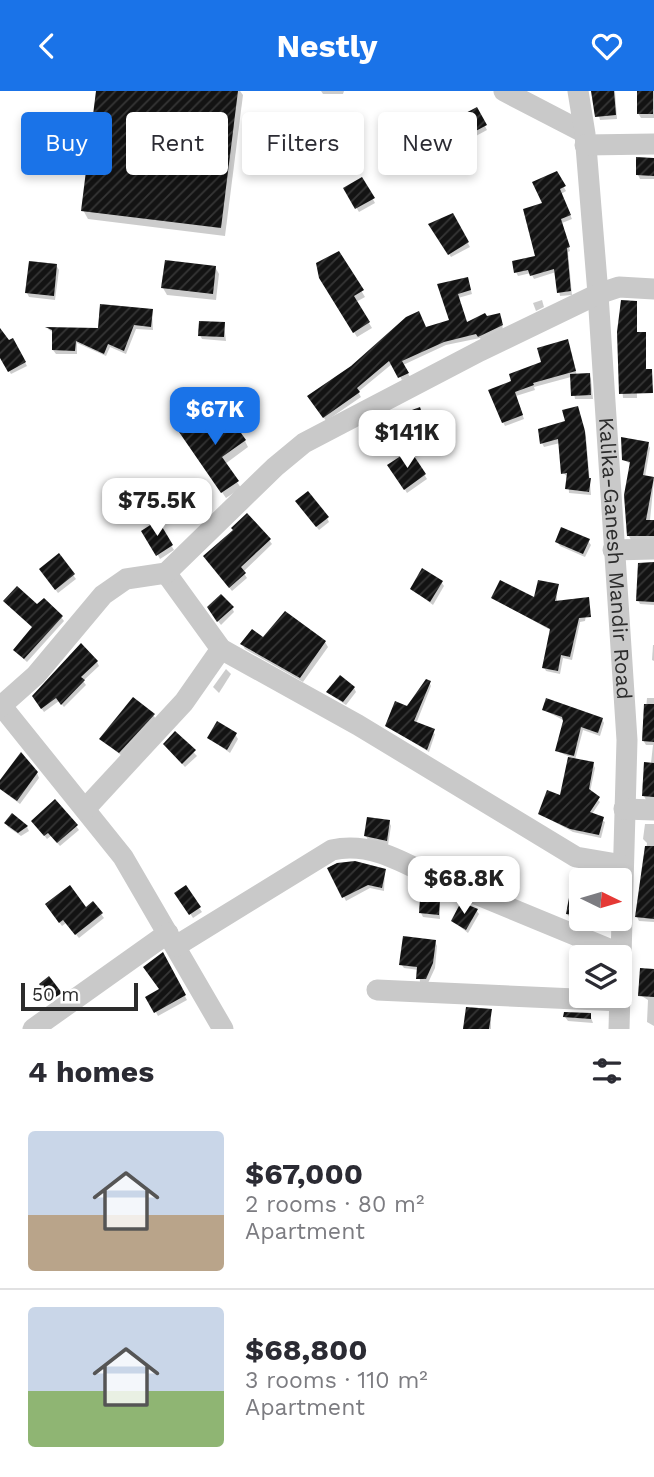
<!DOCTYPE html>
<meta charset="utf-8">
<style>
:root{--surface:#fff;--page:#f2f2f3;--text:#2b2b33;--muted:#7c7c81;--line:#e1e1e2;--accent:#1a73e8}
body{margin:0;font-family:"Work Sans",sans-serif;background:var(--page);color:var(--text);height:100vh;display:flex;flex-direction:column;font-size:26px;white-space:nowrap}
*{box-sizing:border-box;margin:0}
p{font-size:23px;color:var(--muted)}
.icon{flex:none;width:38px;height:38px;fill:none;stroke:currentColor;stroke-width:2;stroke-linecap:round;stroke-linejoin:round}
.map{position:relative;height:938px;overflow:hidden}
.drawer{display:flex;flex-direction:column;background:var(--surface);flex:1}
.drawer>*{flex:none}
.hud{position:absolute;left:21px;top:21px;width:612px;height:63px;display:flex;gap:14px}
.needle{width:46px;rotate:95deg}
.controls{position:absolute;left:569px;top:777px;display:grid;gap:14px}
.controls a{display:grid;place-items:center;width:63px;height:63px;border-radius:7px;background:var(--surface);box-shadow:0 4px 10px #0003;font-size:35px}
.scale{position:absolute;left:21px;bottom:18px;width:117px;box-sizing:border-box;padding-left:7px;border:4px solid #2c2c2c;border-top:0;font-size:19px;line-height:24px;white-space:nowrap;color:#2c2c2c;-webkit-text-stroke:5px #fff;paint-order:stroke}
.price{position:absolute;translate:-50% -60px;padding:0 16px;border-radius:14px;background:#fff;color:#222;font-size:23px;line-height:46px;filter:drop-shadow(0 2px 4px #0008)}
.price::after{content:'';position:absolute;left:50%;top:42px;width:21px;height:16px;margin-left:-10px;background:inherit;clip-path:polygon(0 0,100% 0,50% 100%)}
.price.on{background:var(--accent);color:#fff}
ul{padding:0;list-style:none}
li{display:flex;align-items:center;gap:21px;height:175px;padding:0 28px}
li+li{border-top:2px solid var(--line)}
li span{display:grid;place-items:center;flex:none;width:196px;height:140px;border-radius:7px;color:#555}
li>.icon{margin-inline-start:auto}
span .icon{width:84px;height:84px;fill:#fffc;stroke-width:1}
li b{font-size:30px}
h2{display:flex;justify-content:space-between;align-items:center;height:84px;padding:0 28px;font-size:30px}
.tag{padding:0 24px;border-radius:7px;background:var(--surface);box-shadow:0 4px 10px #0003;font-size:24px;line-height:63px}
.tag.on{background:var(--accent);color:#fff}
header{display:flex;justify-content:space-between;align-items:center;height:91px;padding:0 28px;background:var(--accent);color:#fff;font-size:32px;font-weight:700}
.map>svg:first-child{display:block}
.shadow{fill:#0003}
.building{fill:url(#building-hatch)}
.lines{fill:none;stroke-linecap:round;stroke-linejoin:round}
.minor{stroke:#c9c9c9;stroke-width:21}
.labels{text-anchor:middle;stroke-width:7;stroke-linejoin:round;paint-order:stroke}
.street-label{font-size:21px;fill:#2c2c2c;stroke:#fff}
</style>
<header><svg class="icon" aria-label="back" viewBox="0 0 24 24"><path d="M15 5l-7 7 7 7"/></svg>Nestly<svg class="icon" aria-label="heart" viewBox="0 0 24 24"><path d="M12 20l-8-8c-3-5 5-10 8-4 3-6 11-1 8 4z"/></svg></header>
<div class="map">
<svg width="654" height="938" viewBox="0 0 654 938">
<defs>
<pattern id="building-hatch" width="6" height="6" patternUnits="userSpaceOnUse" patternTransform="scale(1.75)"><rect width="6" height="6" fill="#131313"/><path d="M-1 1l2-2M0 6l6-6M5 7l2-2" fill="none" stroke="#363636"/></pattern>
</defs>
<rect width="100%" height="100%" fill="#fff"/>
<g class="shadow">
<polygon points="97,0 240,0 243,4 225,145 88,128 83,119"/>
<polygon points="321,0 344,0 343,3 323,3"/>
<polygon points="593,0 615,0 617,28 600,29"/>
<polygon points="639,0 654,0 654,27 641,27 638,22"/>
<polygon points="476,18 487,39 437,66 443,76 431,83 421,66 399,78 387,57 403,56"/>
<polygon points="654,69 654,88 640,88 638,84"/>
<polygon points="556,82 566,100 561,103 572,128 562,132 570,160 568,161 572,204 560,205 556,181 534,188 531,182 518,185 516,181 537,167 544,113"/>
<polygon points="362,88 375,112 359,121 345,98"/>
<polygon points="452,124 470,156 451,166 430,134"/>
<polygon points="338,162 365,206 356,211 372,237 357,246 321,187"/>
<polygon points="56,174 59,179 55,209 29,206 27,202"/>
<polygon points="215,176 219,183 216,209 167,204 163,197"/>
<polygon points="469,192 472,203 458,207 467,232 501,227 503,239 481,249 480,247 446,254 403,274 410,286 402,289 392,273 358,301 361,306 326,330 310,305 426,238 451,230 439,194"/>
<polygon points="542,209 544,216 536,220 533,212"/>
<polygon points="636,212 637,307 623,307 619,259"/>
<polygon points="152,220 153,239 136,238 126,263 110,256 106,265 77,252 77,263 56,263 53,259 54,242 48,238 99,239"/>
<polygon points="224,233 226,250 202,248 200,244"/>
<polygon points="0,240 9,252 13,249 27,275 11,283 0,265"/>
<polygon points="569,254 577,285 589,284 591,288 593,308 575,308 571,286 534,296 535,299 516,305 524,328 505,335 503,331 513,291"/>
<polygon points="577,317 586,346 591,404 569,402 568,386 563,382 560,352 544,356 542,352 567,331"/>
<polygon points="421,322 426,336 406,344 403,340"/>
<polygon points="185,348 245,350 248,356 225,373 241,397 226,407"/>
<polygon points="648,353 650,357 645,386 654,389 650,429 654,430 654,450 631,449 629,445 632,374 624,369"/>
<polygon points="410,361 427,388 407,402 390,374"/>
<polygon points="138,404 140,409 131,422 116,409"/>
<polygon points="300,415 327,427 329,431 319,439"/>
<polygon points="157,432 174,459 160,468 145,440"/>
<polygon points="269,449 272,453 243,481 247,487 232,500 207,469"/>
<polygon points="557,450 588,450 591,454 585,466 560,455"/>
<polygon points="654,472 654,514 640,513 638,509"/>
<polygon points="43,482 73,484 76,488 58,502"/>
<polygon points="441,491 444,495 433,514 412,498"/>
<polygon points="557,495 557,511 588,512 585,530 580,531 572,569 563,567 560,583 546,580 544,576 552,540 493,507 536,508"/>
<polygon points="37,516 61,526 64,530 27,571 15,560 34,537"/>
<polygon points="232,517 234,521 221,534 211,521"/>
<polygon points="263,549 325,551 328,556 303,591 245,558 242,553"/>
<polygon points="653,554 654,554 654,570 652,569"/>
<polygon points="97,571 99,575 83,590 86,594 64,616 59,610 44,621 36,610"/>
<polygon points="226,578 231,583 219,602 213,596"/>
<polygon points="429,591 431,595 416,633 435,643 429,661 387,635"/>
<polygon points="354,597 356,601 346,614 328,602"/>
<polygon points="647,607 654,607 654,710 646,709 644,705 649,690 653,654 646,654 643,649"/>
<polygon points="544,619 602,628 604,632 600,645 583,639 575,669 593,673 595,677 590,701 600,711 592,723 605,731 601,747 573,741 540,723 561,706 570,666 557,660 565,630"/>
<polygon points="153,624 156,628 122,665 101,648"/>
<polygon points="176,643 197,665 185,676 165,654"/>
<polygon points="235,643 238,648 230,662 209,647"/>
<polygon points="37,682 39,687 20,713 0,698 0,692"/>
<polygon points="12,724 27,736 29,740 21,745 8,736 6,732"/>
<polygon points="389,731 391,735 388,754 368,749 366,745"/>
<polygon points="645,733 654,733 654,831 639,830 637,826 647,752 643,748"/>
<polygon points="36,734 76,735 79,739 60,755 51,745 47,748"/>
<polygon points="330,778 385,780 384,800 370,797 346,810"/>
<polygon points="576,781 603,789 581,789 581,828 598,828 598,830 570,827 567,823"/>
<polygon points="185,796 202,821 193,827 177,802"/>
<polygon points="439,810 440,828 423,826 421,822"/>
<polygon points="49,817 86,819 101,823 104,827 79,847 66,832 62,835"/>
<polygon points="476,819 479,823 468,842 453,830"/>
<polygon points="435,851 437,855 435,877 428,892 420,891 419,879 404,877 401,873"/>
<polygon points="579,862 590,866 581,866 581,899 573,898 571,894 577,883"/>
<polygon points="163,864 187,909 158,925 148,906 161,899"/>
<polygon points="654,879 654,935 647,931 648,909 640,904"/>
<polygon points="491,919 491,938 465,938"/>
<polygon points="590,924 593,932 568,930 565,926"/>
</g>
<g class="building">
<polygon points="96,0 238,0 221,137 81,120"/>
<polygon points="591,0 614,0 616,24 595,26"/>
<rect x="637" y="0" width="16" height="23"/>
<polygon points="477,16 487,34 436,61 442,71 428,80 417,63 395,75 385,56 400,48 404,54 427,39 422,32 433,24 441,35"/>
<polygon points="636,66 654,67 654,85 636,84"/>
<polygon points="557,80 566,95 560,98 571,124 561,128 570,156 567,157 571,200 557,202 554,178 530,185 528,179 514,182 512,170 535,165 523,118 542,112 532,91"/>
<polygon points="362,86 375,107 355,118 343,97"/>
<polygon points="453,122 469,151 448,164 428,133"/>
<polygon points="339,160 364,199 354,205 370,231 353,242 319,187 316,172"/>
<polygon points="165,169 216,175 213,203 161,197"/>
<polygon points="29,170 57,173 54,205 25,202"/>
<polygon points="468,186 471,199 458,203 467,231 485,222 487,225 500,222 503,234 478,246 476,243 444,251 402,270 409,282 398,287 389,270 357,297 360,301 323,327 307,305 351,275 406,226 419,220 426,236 449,229 437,193"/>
<polygon points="621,209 637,210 637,241 646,241 646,278 652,278 653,302 619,303 617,241"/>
<polygon points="100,213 153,218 151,236 134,234 124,260 108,253 104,263 76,250 75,260 52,259 52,239 45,236 98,237"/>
<polygon points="199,230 225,231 224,246 198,245"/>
<polygon points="0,237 9,249 13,247 26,271 8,281 0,267"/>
<polygon points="568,248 576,280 533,292 534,294 515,301 523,324 502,332 488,299 511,290 509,283 541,271 537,257"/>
<polygon points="590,282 591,304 571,305 570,283"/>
<polygon points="578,315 585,340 589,387 591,387 589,401 565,398 567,382 561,383 558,348 540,353 538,338 565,330 562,319"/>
<polygon points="420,316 425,332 402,340 396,325"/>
<polygon points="224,318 246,349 222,366 239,390 221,402 179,341 196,329 201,335"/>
<polygon points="621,346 649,351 643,384 654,386 646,429 654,429 654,445 627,445 624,404 630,371 622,369"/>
<polygon points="410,359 426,383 404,399 387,374"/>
<polygon points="124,393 139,403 129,419 114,409"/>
<polygon points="308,400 329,426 316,436 295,410"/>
<polygon points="247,422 271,448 241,476 246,482 229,497 203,465 233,439 231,437"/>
<polygon points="158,429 173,454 156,465 141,440"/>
<polygon points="561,436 590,448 583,463 555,451"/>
<polygon points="59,462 75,483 55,499 39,478"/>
<polygon points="654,471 654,511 636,510 638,472"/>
<polygon points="422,477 443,490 430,511 410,498"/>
<polygon points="500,489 534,506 538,489 559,493 555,510 589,506 591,526 579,527 570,566 561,564 558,580 542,577 550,538 491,507"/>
<polygon points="17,495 37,513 44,507 63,525 24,568 13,559 32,536 3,510"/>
<polygon points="221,503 234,516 217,531 207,516"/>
<polygon points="285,520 326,550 300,587 240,553 252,538 263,546"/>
<polygon points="81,552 98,570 81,586 85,589 61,614 56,607 41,618 32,605"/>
<polygon points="340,584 355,596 343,611 326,601"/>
<polygon points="426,588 431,590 414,630 435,638 427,659 385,635 395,610 407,615"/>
<polygon points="133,606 155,623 119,662 99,648"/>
<polygon points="546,607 603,627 598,642 581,636 574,665 555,660 563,630 562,626 542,619"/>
<polygon points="644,613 654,613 654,651 642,650"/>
<polygon points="217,630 237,642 227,659 207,647"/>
<polygon points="175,640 196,659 182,673 163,653"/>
<polygon points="21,661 38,681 17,710 0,698 0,689"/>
<polygon points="568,666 594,671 589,698 600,706 590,721 604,726 599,744 570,738 538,723 547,699 560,704"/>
<polygon points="644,671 654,672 654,706 642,705"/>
<polygon points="55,708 78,734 57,752 48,742 44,745 31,730"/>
<polygon points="12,722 28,735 18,742 4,732"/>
<polygon points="367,726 390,729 387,750 364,745"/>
<polygon points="645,755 654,755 654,828 635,826"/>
<polygon points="355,770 386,778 382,797 368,794 342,807 327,777 337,772"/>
<polygon points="574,779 581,780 581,825 566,823"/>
<polygon points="70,794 86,816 93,810 103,822 75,844 63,829 59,832 45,813"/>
<polygon points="186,794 201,816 189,824 174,802"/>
<polygon points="420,807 440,809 439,824 419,822"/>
<polygon points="461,811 478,818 466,839 451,830"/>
<polygon points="403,845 436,849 433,872 426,888 416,888 417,876 399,874"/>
<polygon points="163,861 186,904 154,922 145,906 159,898 143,876"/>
<polygon points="572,862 581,862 581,895 569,895"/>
<polygon points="640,877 654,878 654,906 638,905"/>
<polygon points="49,885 62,902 51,909 39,893"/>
<polygon points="466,916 492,918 489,938 463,938"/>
<polygon points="564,921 591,922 591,928 563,926"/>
</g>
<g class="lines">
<g class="minor">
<polyline points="504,0 583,41"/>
<path id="s1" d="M578,0L585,43L598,203L627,649L619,938"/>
<polyline points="585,54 654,53"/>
<polyline points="613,459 654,458"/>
<polyline points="166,482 221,558 358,634 576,766 623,774"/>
<polyline points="0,613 123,766 223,938"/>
<polyline points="0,616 36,584 103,504 126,488 166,482 275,376 304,352 480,260 598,203 619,196 654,198"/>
<polyline points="85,718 184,611 221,558"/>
<polyline points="624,718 654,719"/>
<path d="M176,855L332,759C365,751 396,767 425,782L621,863"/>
<polyline points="377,899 621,910"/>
<polyline points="33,938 168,842"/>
</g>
</g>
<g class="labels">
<g class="street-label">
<text dy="7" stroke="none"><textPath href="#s1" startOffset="469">Kalika-Ganesh Mandir Road</textPath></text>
</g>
</g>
</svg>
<div class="controls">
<a><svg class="needle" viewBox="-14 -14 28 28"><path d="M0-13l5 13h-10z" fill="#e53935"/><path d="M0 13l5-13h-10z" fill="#7c7c81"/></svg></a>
<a><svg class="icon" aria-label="layers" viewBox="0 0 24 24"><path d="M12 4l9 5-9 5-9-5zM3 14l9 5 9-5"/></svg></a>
</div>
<div class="scale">50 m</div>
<b class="price on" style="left:215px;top:356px">$67K</b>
<b class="price" style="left:407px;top:379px">$141K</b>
<b class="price" style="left:157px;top:447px">$75.5K</b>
<b class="price" style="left:464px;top:825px">$68.8K</b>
<div class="hud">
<a class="tag on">Buy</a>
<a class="tag">Rent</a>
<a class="tag">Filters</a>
<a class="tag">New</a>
</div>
</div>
<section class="drawer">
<h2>4 homes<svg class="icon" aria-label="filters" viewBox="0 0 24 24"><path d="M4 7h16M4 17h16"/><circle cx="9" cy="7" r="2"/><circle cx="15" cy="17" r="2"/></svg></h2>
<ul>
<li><span style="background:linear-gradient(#c9d6e8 60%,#b9a48a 0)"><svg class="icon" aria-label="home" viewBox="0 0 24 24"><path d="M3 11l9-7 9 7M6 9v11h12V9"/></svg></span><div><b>$67,000</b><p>2 rooms · 80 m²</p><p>Apartment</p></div></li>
<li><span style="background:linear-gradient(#c9d6e8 60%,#8fb573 0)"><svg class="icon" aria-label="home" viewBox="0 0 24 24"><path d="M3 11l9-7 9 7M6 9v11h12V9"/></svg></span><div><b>$68,800</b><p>3 rooms · 110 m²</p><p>Apartment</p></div></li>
</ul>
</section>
